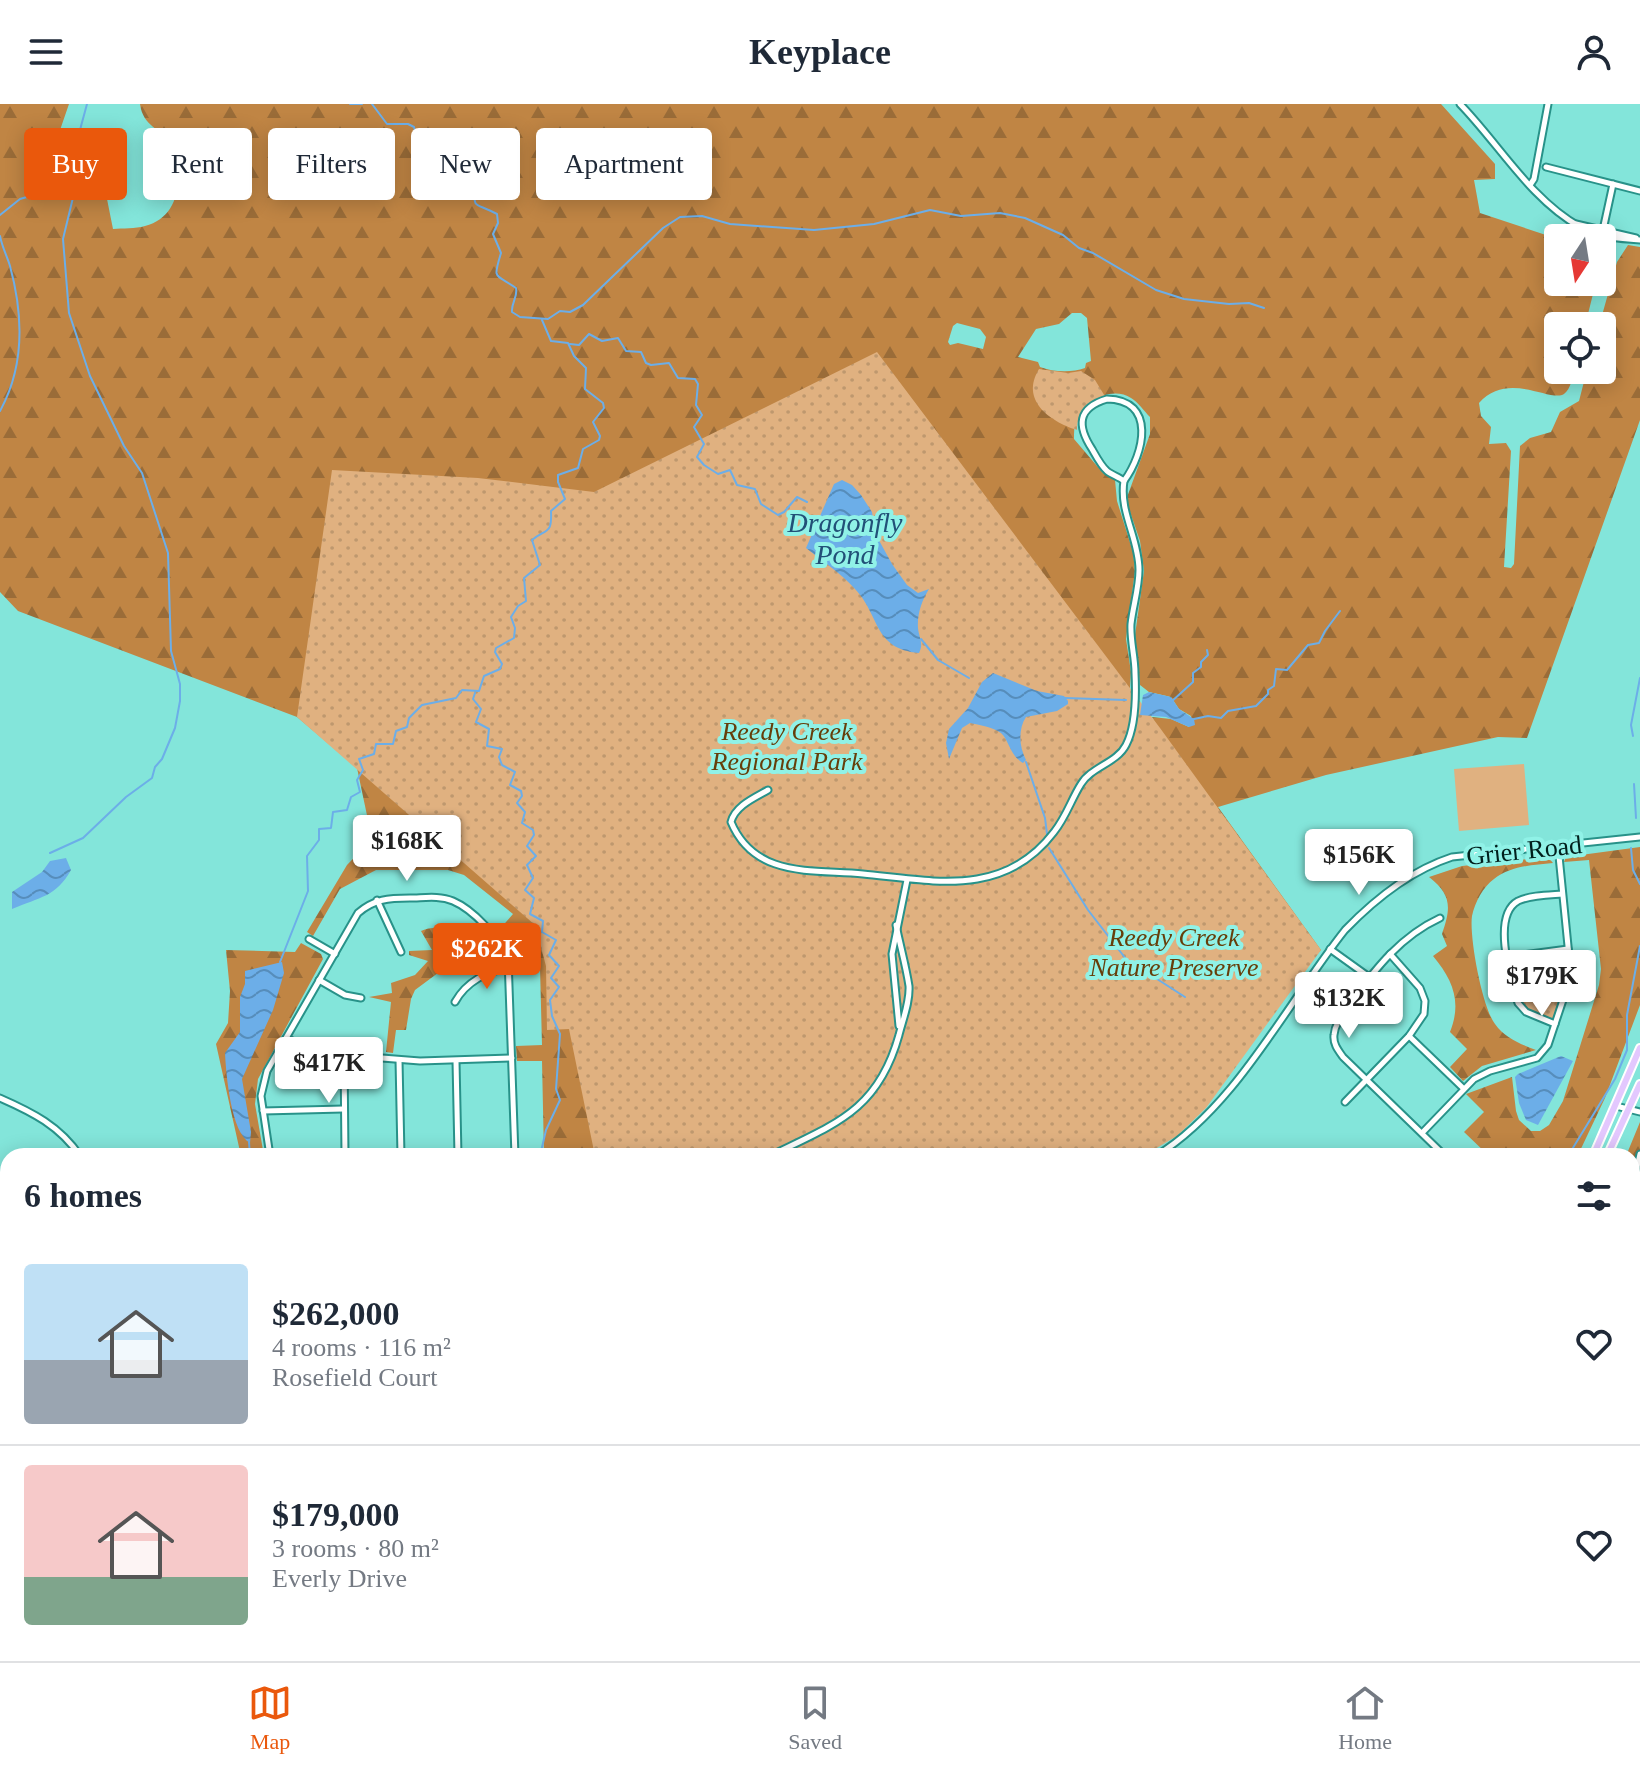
<!DOCTYPE html>
<meta charset="utf-8">
<style>
:root{--surface:#fff;--page:#f2f2f3;--text:#1f2937;--muted:#747a83;--line:#e0e1e3;--accent:#ea580c}
body{margin:0;font-family:Georgia,serif;background:var(--page);color:var(--text);height:100vh;display:flex;flex-direction:column;font-size:30px;white-space:nowrap}
*{box-sizing:border-box;margin:0}
p{font-size:26px;color:var(--muted)}
.icon{flex:none;width:44px;height:44px;fill:none;stroke:currentColor;stroke-width:2;stroke-linecap:round;stroke-linejoin:round}
.map{position:relative;flex:1;overflow:hidden}
.panel{position:absolute;left:0px;top:1044px;width:1640px;height:514px;display:flex;flex-direction:column;background:var(--surface);border-radius:24px 24px 0 0;box-shadow:0 4px 20px #0003}
.panel>*{flex:none}
.guide{position:absolute;left:24px;top:24px;width:800px;height:72px;display:flex;gap:16px}
.needle{width:52px;rotate:192deg}
.controls{position:absolute;left:1544px;top:120px;display:grid;gap:16px}
.controls a{display:grid;place-items:center;width:72px;height:72px;border-radius:8px;background:var(--surface);box-shadow:0 4px 20px #0003;font-size:40px}
.price{position:absolute;translate:-50% -68px;padding:0 18px;border-radius:8px;background:#fff;color:#222;font-size:26px;line-height:52px;filter:drop-shadow(0 2px 4px #0008)}
.price::after{content:'';position:absolute;left:50%;top:48px;width:24px;height:18px;margin-left:-12px;background:inherit;clip-path:polygon(0 0,100% 0,50% 100%)}
.price.on{background:var(--accent);color:#fff}
ul{padding:0;list-style:none}
li{display:flex;align-items:center;gap:24px;height:200px;padding:0 24px}
li+li{border-top:2px solid var(--line)}
li span{display:grid;place-items:center;flex:none;width:224px;height:160px;border-radius:8px;color:#555}
li>.icon{margin-inline-start:auto}
span .icon{width:96px;height:96px;fill:#fffc;stroke-width:1}
li b{font-size:34px}
h2{display:flex;justify-content:space-between;align-items:center;height:96px;padding:0 24px;font-size:34px}
.chip{padding:0 28px;border-radius:8px;background:var(--surface);box-shadow:0 4px 20px #0003;font-size:28px;line-height:72px}
.chip.on{background:var(--accent);color:#fff}
header{display:flex;justify-content:space-between;align-items:center;height:104px;padding:0 24px;background:var(--surface);font-size:36px;font-weight:700}
.menu{display:flex;justify-content:space-around;align-items:center;height:112px;border-top:2px solid var(--line);background:var(--surface);font-size:22px;color:var(--muted)}
.menu a{display:grid;justify-items:center;gap:4px}
.menu .on{color:var(--accent)}
.map>svg:first-child{display:block}
.grass{fill:#e0b180}
.forest{fill:url(#forest-firs);fill-rule:evenodd}
.park{fill:url(#park-dots)}
.water{fill:url(#water-waves)}
.lines{fill:none;stroke-linecap:round;stroke-linejoin:round}
.stream{stroke:#6caee8;stroke-width:2}
.minor-casing{stroke:#289289;stroke-width:9}
.major-casing{stroke:#fff;stroke-width:10}
.minor{stroke:#fff;stroke-width:5}
.major{stroke:#e3c8fe;stroke-width:6}
.labels{text-anchor:middle;stroke-width:8;stroke-linejoin:round;paint-order:stroke}
.park-label{font-size:26px;font-style:italic;fill:#663e0a;stroke:#90f2e7}
.street-label{font-size:26px;fill:#001f1c;stroke:#90f2e7}
.water-label{font-size:28px;font-style:italic;fill:#215077;stroke:#90f2e7}
</style>
<header><svg class="icon" aria-label="menu" viewBox="0 0 24 24"><path d="M4 6h16M4 12h16M4 18h16"/></svg>Keyplace<svg class="icon" aria-label="person" viewBox="0 0 24 24"><circle cx="12" cy="8" r="4"/><path d="M4 21q1-7 8-7t8 7"/></svg></header>
<div class="map">
<svg width="1640" height="1557" viewBox="0 0 1640 1557">
<defs>
<pattern id="forest-firs" width="22" height="20" patternUnits="userSpaceOnUse" patternTransform="scale(2)"><rect width="22" height="20" fill="#c08544"/><path d="M5 1l3.5 6h-7zM16 11l3.5 6h-7z" fill="#9a6c38"/></pattern>
<pattern id="park-dots" width="8" height="8" patternUnits="userSpaceOnUse" patternTransform="scale(2)"><rect width="8" height="8" fill="#e0b180"/><path d="M2 2h.1M6 6h.1" fill="none" stroke="#be986e" stroke-width="1.8" stroke-linecap="round"/></pattern>
<pattern id="water-waves" width="16" height="10" patternUnits="userSpaceOnUse" patternTransform="scale(2)"><rect width="16" height="10" fill="#6caee8"/><path d="M0 5q4-4 8 0t8 0" fill="none" stroke="#568dbb"/></pattern>
</defs>
<rect width="100%" height="100%" fill="#83e5da"/>
<polygon class="grass" points="1524,660 1529,721 1459,727 1454,665"/>
<g class="forest">
<path d="M0,0H69L59,29C85,45 84,46 77,76L82,79L103,75L113,125C123,124 135,125 145,122C182,112 184,70 169,39C161,24 143,23 140,0H1441L1495,60V75L1474,76L1480,109L1558,135V178H1596L1585,222H1558V266H1574C1572,274 1571,285 1564,290C1551,299 1508,266 1479,299L1481,312L1491,323L1489,340L1506,339L1511,347L1504,463L1511,464L1514,460L1520,342L1530,334L1551,328L1560,308L1579,297L1587,266H1602V222H1599L1617,158L1628,141L1640,143V316L1527,634L1498,633L1326,671L1218,703L1321,846L1292,880L1152,613L1171,615L1189,623L1191,612L1179,605L1171,593L1149,588L1140,581L1135,531L1144,467L1140,437L1126,396L1150,330V313C1144,307 1138,298 1131,294C1113,282 1083,296 1076,315C1074,321 1074,329 1074,335L1103,369L1115,376L1117,397L1133,448L1135,467L1126,535L1131,568L1127,627L711,1052H544L542,957H517L516,942L542,941L540,863L532,835L509,845L498,827L513,810L464,771L448,766H376L340,785L313,832L307,828L347,761L372,735L357,664L297,613L18,507L0,488ZM1072,209H1081L1087,214L1091,257L1086,259L1085,264C1071,269 1053,268 1040,263L1038,258L1018,253L1036,225L1059,220ZM957,219L980,225L986,233L983,245L958,239L950,241L948,238L953,222Z"/>
<polygon points="1640,743 1640,901 1605,994 1578,1051 1489,1052 1464,1028 1484,1008 1466,990 1512,973 1516,1007 1519,1016 1531,1027 1540,1027 1549,1021 1563,997 1599,881 1601,865 1589,756 1564,758 1566,753"/>
<path d="M1548,753L1553,759C1532,761 1511,762 1494,775C1483,783 1475,798 1472,812C1469,832 1482,903 1495,920C1505,934 1520,940 1536,946L1482,962L1463,977L1450,963L1467,945L1450,928C1462,898 1453,876 1433,852L1447,842L1442,830C1451,804 1452,791 1429,773L1462,762Z"/>
<path d="M476,821L492,836L469,846L415,886L411,895L406,926H396L393,949L386,948L391,898L369,893L392,889L391,879L415,871L428,857L409,851V847L432,846L421,827C438,819 447,828 460,839Z"/>
<polygon points="301,839 321,850 323,855 258,975 255,1000 264,1052 241,1052 216,940 228,919 230,887 226,846 295,848"/>
<polygon points="1640,1018 1640,1203 1632,1212 1632,1052 1626,1052"/>
<polygon points="1030,1550 1177,1550 1171,1557 1028,1557"/>
</g>
<g class="park">
<polygon points="877,248 1160,624 1321,846 1206,1004 1177,1032 1143,1052 595,1052 569,925 547,926 546,862 535,821 297,613 332,366 478,374 594,388"/>
<path d="M1039,265L1068,269L1081,267L1095,276L1106,294C1090,300 1077,306 1077,326C1049,317 1020,296 1039,265Z"/>
<polygon points="1517,884 1530,885 1561,896 1553,916 1525,905"/>
</g>
<g class="water">
<path d="M842,376L852,381L861,391L872,408L875,429L892,460L907,481L918,489L929,485C922,496 917,510 918,524C919,534 924,539 919,549C873,545 880,511 855,485C841,469 822,457 806,444L834,380Z"/>
<path d="M993,569L1037,587L1064,592L1068,597V600L1057,607L1026,613C1018,625 1019,643 1026,656L1023,659C1010,652 1009,636 1001,629C993,623 979,621 970,619L962,624L949,655L946,639L949,625L968,604L982,578Z"/>
<polygon points="1149,588 1171,593 1179,605 1194,615 1195,621 1189,623 1166,613 1140,611 1143,591"/>
<path d="M66,754L71,766C56,793 40,793 12,805V788L42,768L50,757Z"/>
<path d="M282,858L284,869L273,906L242,975L251,1028L250,1039C231,1029 226,970 225,949L240,928V893L245,880V867Z"/>
<polygon points="1561,952 1573,957 1538,1021 1526,1016 1519,999 1515,973 1518,970"/>
</g>
<g class="lines">
<g class="stream">
<polyline points="350,0 362,0"/>
<path d="M372,0L387,20H408L414,23C422,58 427,39 452,46L457,67L473,76C476,108 470,96 497,110L498,119L493,130L501,149C493,176 494,169 516,184C518,193 511,199 512,208L520,213L548,215L560,207L570,208L583,201L663,124L680,113L702,112L730,120L814,126L874,120L930,106L961,112L1000,109L1025,114L1063,131L1079,144L1093,149L1156,186L1184,195L1229,200L1249,199L1264,204"/>
<path d="M0,111L20,95L44,88L48,71L53,68L67,70C80,57 87,53 77,37L87,0"/>
<path d="M0,132C2,143 7,152 10,162C23,210 25,262 0,307"/>
<polyline points="570,240 579,241 589,230 602,237 618,234 626,247 641,248 646,259 651,261 669,259 678,274 695,275 698,280 696,301 702,311 694,323 704,340 697,353 704,361 718,370 730,366 737,381 755,385 761,400 778,411 784,408 797,393 807,398"/>
<polyline points="921,535 938,556 969,574"/>
<polyline points="475,589 473,595 481,605 476,618 489,625 487,642 502,645 499,653 502,661 515,668 510,681 521,687 522,692 517,699 525,708 522,719 533,726 534,731 527,742 536,752 527,761 533,774 525,786 534,794 530,810 543,817 542,828 556,836 549,851 559,862 551,874 559,883 550,896 552,912 560,930 556,985 560,996 546,1026 540,1052"/>
<polyline points="1065,594 1126,596"/>
<polyline points="1171,598 1193,578 1193,569 1201,563 1201,558 1208,551 1207,546"/>
<polyline points="1194,615 1208,612 1221,614 1228,607 1256,602 1268,590 1268,586 1274,582 1276,565 1287,566 1308,541 1319,539 1325,527 1340,507"/>
<polyline points="1633,632 1631,621 1640,574"/>
<polyline points="1026,658 1045,714 1047,730"/>
<polyline points="1634,680 1636,714"/>
<polyline points="1049,744 1088,806 1126,855 1185,893"/>
<polyline points="1631,744 1633,766 1640,780"/>
<polyline points="50,749 83,734 126,693 152,674 155,663 162,655 175,624 180,597 180,580 171,547 168,449 142,369 124,342 90,272 69,209 63,135 77,77 73,63"/>
<path d="M280,858L308,787L307,752L319,736V725L331,724L333,708L347,706L351,693L360,688L357,676L363,666L359,655L374,650L376,640H393L396,627L407,623L409,614L422,601L456,594L462,586L479,587L484,572L500,565L502,560L495,548L496,544L514,534L515,524L511,513L518,502L526,497L524,474L540,461L532,436C547,424 552,431 551,407L565,395L558,378V371L578,364L583,345L599,336L600,332L593,318L604,304L603,299L585,285L586,264L574,252L568,239L551,237L542,216"/>
<polyline points="249,1038 250,1052"/>
<polyline points="1568,1052 1615,975 1627,946 1627,911 1640,842"/>
<polyline points="0,1281 8,1276"/>
<polyline points="1632,1512 1640,1509"/>
<polyline points="1149,1550 1149,1557"/>
<polyline points="1549,1555 1551,1550"/>
</g>
<g class="minor-casing">
<g id="minor">
<path d="M1460,0C1499,40 1530,95 1580,123C1597,133 1621,135 1640,136"/>
<polyline points="1546,63 1640,87"/>
<polyline points="1530,81 1534,75 1548,0"/>
<polyline points="1576,120 1636,134"/>
<polyline points="1603,126 1613,80"/>
<path d="M1107,295C1157,296 1144,350 1124,377C1119,373 1112,371 1107,367C1101,362 1096,352 1092,345C1077,322 1077,304 1107,295Z"/>
<path d="M768,686C754,694 735,702 731,718C755,775 814,765 863,770C934,777 1004,794 1054,728C1066,713 1071,696 1081,680C1091,663 1117,659 1126,641C1136,622 1136,590 1135,569C1135,552 1130,537 1131,520C1133,502 1139,484 1139,466C1139,435 1119,408 1124,377"/>
<polyline points="377,796 401,848"/>
<path d="M1440,814C1401,832 1376,864 1351,898C1345,908 1335,918 1334,931C1333,940 1338,946 1343,953L1445,1052"/>
<polyline points="309,835 335,850"/>
<polyline points="1330,845 1369,873"/>
<polyline points="1508,853 1568,845"/>
<polyline points="319,876 345,891 361,894"/>
<path d="M455,898C466,878 488,866 510,864"/>
<path d="M1555,920L1526,908L1518,899C1511,875 1491,812 1518,797C1531,791 1548,791 1562,790"/>
<polyline points="899,922 892,850 907,776"/>
<polyline points="1409,932 1464,985"/>
<polyline points="286,934 316,948 344,951 420,957 512,954"/>
<polyline points="344,951 345,1052"/>
<polyline points="399,956 401,1052"/>
<polyline points="456,957 458,1052"/>
<path d="M0,994C32,1008 60,1022 80,1052"/>
<polyline points="1345,998 1409,932 1424,910 1425,897 1420,884 1390,850"/>
<polyline points="1616,1002 1640,1008"/>
<polyline points="263,1007 343,1005"/>
<polyline points="1422,1029 1474,975 1490,967 1537,954 1548,941 1571,872 1558,742"/>
<polyline points="1640,1050 1633,1081 1640,1083"/>
<path d="M270,1052L261,992L267,967L358,809C374,795 389,794 410,794C423,794 439,791 453,797C474,806 498,833 508,854L515,1052"/>
<path d="M770,1052C835,1020 878,1007 899,931C903,915 910,898 909,882C906,862 900,841 896,821"/>
<path d="M1156,1052C1236,1003 1287,899 1345,826C1374,796 1412,766 1452,753L1640,733"/>
<polyline points="1632,1132 1640,1109"/>
<polyline points="1632,1175 1635,1163"/>
<polyline points="1632,1176 1640,1178"/>
<polyline points="1632,1222 1640,1213"/>
<polyline points="1632,1225 1640,1232"/>
<polyline points="6,1316 4,1327 8,1352"/>
<polyline points="1632,1327 1640,1340"/>
<polyline points="1632,1374 1640,1369"/>
<polyline points="0,1412 8,1411"/>
<polyline points="1632,1466 1640,1462"/>
<polyline points="461,1550 469,1557"/>
<polyline points="1537,1550 1546,1557"/>
<polyline points="330,1557 335,1550"/>
<polyline points="380,1557 387,1550"/>
<polyline points="735,1557 736,1550"/>
<polyline points="829,1557 830,1550"/>
<polyline points="898,1557 899,1550"/>
<polyline points="980,1557 982,1550"/>
</g>
</g>
<g class="major-casing">
<g id="major">
<polyline points="1593,1052 1640,944"/>
<polyline points="1607,1052 1640,980"/>
<polyline points="1188,1557 1194,1550"/>
<polyline points="1205,1557 1212,1550"/>
</g>
</g>
<use href="#minor" class="minor"/>
<use href="#major" class="major"/>
</g>
<g class="labels">
<g class="park-label">
<text x="787" y="636">Reedy Creek<tspan x="787" dy="30">Regional Park</tspan></text>
<text x="1174" y="842">Reedy Creek<tspan x="1174" dy="30">Nature Preserve</tspan></text>
</g>
<g class="street-label">
<text transform="translate(1524 746) rotate(-6)" y="9">Grier Road</text>
</g>
<g class="water-label">
<text x="845" y="428">Dragonfly<tspan x="845" dy="32">Pond</tspan></text>
</g>
</g>
</svg>
<div class="controls">
<a><svg class="needle" viewBox="-14 -14 28 28"><path d="M0-13l5 13h-10z" fill="#e53935"/><path d="M0 13l5-13h-10z" fill="#747a83"/></svg></a>
<a><svg class="icon" aria-label="locate" viewBox="0 0 24 24"><circle cx="12" cy="12" r="6"/><path d="M12 2v4M12 18v4M2 12h4M18 12h4"/></svg></a>
</div>
<b class="price" style="left:407px;top:779px">$168K</b>
<b class="price" style="left:1359px;top:793px">$156K</b>
<b class="price on" style="left:487px;top:887px">$262K</b>
<b class="price" style="left:1542px;top:914px">$179K</b>
<b class="price" style="left:1349px;top:936px">$132K</b>
<b class="price" style="left:329px;top:1001px">$417K</b>
<div class="guide">
<a class="chip on">Buy</a>
<a class="chip">Rent</a>
<a class="chip">Filters</a>
<a class="chip">New</a>
<a class="chip">Apartment</a>
</div>
<section class="panel">
<h2>6 homes<svg class="icon" aria-label="filters" viewBox="0 0 24 24"><path d="M4 7h16M4 17h16"/><circle cx="9" cy="7" r="2"/><circle cx="15" cy="17" r="2"/></svg></h2>
<ul>
<li><span style="background:linear-gradient(#bfe0f5 60%,#9aa5b1 0)"><svg class="icon" aria-label="home" viewBox="0 0 24 24"><path d="M3 11l9-7 9 7M6 9v11h12V9"/></svg></span><div><b>$262,000</b><p>4 rooms · 116 m²</p><p>Rosefield Court</p></div><svg class="icon" aria-label="heart" viewBox="0 0 24 24"><path d="M12 20l-8-8c-3-5 5-10 8-4 3-6 11-1 8 4z"/></svg></li>
<li><span style="background:linear-gradient(#f6c9c9 70%,#7fa58c 0)"><svg class="icon" aria-label="home" viewBox="0 0 24 24"><path d="M3 11l9-7 9 7M6 9v11h12V9"/></svg></span><div><b>$179,000</b><p>3 rooms · 80 m²</p><p>Everly Drive</p></div><svg class="icon" aria-label="heart" viewBox="0 0 24 24"><path d="M12 20l-8-8c-3-5 5-10 8-4 3-6 11-1 8 4z"/></svg></li>
</ul>
</section>
</div>
<nav class="menu">
<a class="on"><svg class="icon" aria-label="map" viewBox="0 0 24 24"><path d="M3 6l6-2 6 2 6-2v14l-6 2-6-2-6 2zM9 4v14M15 6v14"/></svg>Map</a>
<a><svg class="icon" aria-label="saved" viewBox="0 0 24 24"><path d="M7 4h10v16l-5-4-5 4z"/></svg>Saved</a>
<a><svg class="icon" aria-label="home" viewBox="0 0 24 24"><path d="M3 11l9-7 9 7M6 9v11h12V9"/></svg>Home</a>
</nav>
